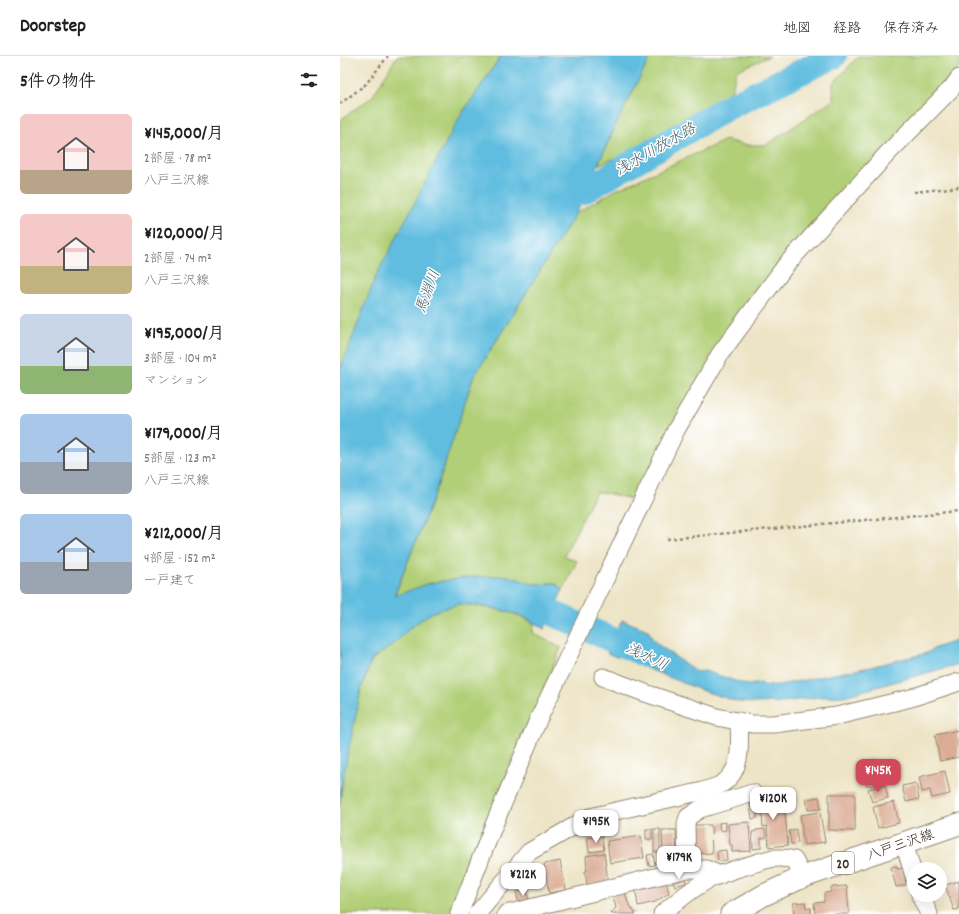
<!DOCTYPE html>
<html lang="ja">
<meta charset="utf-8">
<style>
:root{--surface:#fff;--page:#f2f2f2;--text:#202124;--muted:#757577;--line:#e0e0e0;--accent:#d1495b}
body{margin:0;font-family:Dekko,"Klee One",sans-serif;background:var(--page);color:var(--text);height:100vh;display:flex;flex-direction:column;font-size:15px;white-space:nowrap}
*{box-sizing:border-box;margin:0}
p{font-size:13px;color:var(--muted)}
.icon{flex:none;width:22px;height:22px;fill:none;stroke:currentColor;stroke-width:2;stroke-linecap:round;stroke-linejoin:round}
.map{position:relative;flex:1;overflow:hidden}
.drawer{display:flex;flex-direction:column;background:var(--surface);width:340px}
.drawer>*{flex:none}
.tools{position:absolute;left:567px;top:806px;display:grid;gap:8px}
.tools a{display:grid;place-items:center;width:40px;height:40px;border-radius:50%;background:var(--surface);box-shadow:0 4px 16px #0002;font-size:20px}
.price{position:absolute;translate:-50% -34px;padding:0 9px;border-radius:8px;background:#fff;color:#222;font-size:13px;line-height:26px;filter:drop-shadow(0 1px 2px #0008)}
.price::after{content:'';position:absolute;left:50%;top:24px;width:12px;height:9px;margin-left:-6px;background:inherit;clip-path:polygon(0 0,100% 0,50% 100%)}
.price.current{background:var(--accent);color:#fff}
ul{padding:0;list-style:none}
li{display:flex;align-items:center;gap:12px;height:100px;padding:0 20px}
li span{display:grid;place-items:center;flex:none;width:112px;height:80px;border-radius:6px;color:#555}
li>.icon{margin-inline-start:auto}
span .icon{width:48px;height:48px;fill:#fffc;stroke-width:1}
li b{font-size:17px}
h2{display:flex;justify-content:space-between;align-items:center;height:48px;padding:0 20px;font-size:17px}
header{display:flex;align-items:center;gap:24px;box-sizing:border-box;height:56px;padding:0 20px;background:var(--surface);border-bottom:1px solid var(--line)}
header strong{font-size:19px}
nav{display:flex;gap:22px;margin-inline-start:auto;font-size:14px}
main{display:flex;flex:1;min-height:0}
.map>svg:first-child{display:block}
.green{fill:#b0cf76;stroke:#767c4a}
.water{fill:#61bddf;stroke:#4e747e}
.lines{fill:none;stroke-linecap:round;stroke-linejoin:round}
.river{stroke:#61bddf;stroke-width:26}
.building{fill:#d9a991}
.minor-casing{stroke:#948772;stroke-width:19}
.major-casing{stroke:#948772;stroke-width:23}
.path{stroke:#948772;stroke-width:2.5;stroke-dasharray:3 3;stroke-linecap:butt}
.minor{stroke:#fff;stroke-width:17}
.major{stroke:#fff;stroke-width:21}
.labels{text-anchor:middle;stroke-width:3;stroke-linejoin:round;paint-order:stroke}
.shield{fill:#fff;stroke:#766a62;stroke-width:1}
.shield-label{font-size:13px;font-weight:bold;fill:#3b2a1e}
.street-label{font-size:14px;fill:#3b2a1e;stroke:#fff}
.water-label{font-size:15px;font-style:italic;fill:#485d62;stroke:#fff}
</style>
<header>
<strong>Doorstep</strong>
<nav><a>地図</a><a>経路</a><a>保存済み</a></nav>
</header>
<main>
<section class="drawer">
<h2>5件の物件<svg class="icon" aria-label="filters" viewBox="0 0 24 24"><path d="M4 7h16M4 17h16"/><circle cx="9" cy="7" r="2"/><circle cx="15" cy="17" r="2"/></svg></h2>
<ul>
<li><span style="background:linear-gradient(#f6c9c9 70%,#b9a48a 0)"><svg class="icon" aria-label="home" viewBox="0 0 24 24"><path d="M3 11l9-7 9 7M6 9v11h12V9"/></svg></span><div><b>¥145,000/月</b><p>2部屋 · 78 m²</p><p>八戸三沢線</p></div></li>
<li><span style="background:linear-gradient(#f6c9c9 65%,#c2b280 0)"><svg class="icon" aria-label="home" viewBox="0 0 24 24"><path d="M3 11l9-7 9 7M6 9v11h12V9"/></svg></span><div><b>¥120,000/月</b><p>2部屋 · 74 m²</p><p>八戸三沢線</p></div></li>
<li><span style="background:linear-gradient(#c9d6e8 65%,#8fb573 0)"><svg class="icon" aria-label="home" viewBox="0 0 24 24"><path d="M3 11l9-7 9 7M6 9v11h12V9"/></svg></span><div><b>¥195,000/月</b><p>3部屋 · 104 m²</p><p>マンション</p></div></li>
<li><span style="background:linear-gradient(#a9c7e8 60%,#9aa5b1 0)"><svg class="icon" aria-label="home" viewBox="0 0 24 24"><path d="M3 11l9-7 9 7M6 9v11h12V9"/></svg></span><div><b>¥179,000/月</b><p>5部屋 · 123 m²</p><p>八戸三沢線</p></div></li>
<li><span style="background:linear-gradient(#a9c7e8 60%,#9aa5b1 0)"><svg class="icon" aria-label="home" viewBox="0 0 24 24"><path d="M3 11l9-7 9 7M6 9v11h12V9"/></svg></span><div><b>¥212,000/月</b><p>4部屋 · 152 m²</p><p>一戸建て</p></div></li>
</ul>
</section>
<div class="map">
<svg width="619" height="858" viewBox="0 0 619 858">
<rect width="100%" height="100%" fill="#fff"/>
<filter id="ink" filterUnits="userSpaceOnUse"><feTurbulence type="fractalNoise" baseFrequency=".025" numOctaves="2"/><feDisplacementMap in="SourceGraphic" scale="8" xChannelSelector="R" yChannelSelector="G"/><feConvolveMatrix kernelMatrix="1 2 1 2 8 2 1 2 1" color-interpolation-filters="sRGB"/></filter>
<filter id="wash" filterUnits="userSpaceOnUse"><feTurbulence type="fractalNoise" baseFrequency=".012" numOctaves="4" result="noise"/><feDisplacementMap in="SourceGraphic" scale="16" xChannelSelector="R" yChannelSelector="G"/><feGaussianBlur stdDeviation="0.9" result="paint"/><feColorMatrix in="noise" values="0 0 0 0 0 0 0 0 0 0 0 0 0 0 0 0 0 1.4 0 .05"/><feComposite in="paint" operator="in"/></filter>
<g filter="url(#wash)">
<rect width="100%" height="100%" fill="#ede4c5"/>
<g class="green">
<polygon points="57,0 161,0 119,62 2,308 0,314 0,64 32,41"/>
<path d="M311,0H430L396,15L392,34C348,64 307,90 258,109L278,64Z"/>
<polygon points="519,0 619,0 619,12 443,201 295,444 266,437 256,436 224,500 237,505 223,534 215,527 192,528 169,520 160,520 120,522 87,528 54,541 95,437 133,322 236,157 276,134 386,84 404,89 426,89 493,44 493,27"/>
<path d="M118,548C144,551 171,553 194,567L193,577L221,592L173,703L113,858H0V747L3,722L21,633L32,603L53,589L71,571L91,557Z"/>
</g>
<g class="water">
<polygon points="161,0 311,0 278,64 236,157 133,322 95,437 54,540 87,528 120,522 160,520 169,520 192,528 215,527 223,534 204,573 181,559 147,551 118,548 91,557 71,571 53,589 32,603 21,633 3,722 0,747 0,314 36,220 119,62"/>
<polygon points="282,564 308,574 313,584 320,590 357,616 365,615 408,629 421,627 425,630 439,629 530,611 587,597 595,592 619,584 619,608 504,640 478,641 443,646 415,647 398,646 361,634 306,612 295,604 286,601 274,600 267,597"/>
</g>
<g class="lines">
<g class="river">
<polyline points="212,138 242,136 388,51 494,0"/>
<polyline points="179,542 306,599"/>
</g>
</g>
<g id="blocks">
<g class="building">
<polygon points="619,674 619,701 600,705 595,679"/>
<polygon points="534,703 537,711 529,714 526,706"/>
<polygon points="538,713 543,725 530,730 529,728 527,730 524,723 527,722 525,718"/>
<polygon points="605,715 610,738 592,742 590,734 582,736 579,721"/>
<polygon points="576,727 579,743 566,746 562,730"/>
<polygon points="545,729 548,742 532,746 528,733"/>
<polygon points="489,738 515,738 515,775 489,774"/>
<polygon points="479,741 481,753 468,754 466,743"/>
<polygon points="444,745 448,789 429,791 427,770 423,771 422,757 417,758 417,762 412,763 410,748"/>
<polygon points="554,746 559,767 538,772 533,751"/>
<polygon points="480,756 485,786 464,789 460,759"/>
<polygon points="386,766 386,774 380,775 379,767"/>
<polygon points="409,766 411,795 392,796 392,789 390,789 388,768"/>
<polygon points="354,769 371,769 372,797 355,798"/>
<rect x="306" y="773" width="6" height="10"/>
<rect x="314" y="773" width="6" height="23"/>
<polygon points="425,773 426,782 421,782 421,792 413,793 412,776 416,775 416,774"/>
<polygon points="456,773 458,787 451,788 449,775"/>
<polygon points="322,774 336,774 337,806 327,807 327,800 323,800"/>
<polygon points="262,780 264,794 249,796 247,782"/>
<polygon points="301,780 304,802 270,807 267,785"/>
<polygon points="386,794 387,804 378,805 377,795"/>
<polygon points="264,797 268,826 247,829 245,815 247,815 246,800"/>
<polygon points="313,798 315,809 309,810 307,799"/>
<polygon points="220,805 226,834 209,837 204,808"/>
<polygon points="557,810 557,813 563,812 566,829 556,831 551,811"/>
<polygon points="344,819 346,827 335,830 332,822"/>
<polygon points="326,825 329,837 315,846 298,850 295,831"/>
<polygon points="619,825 619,853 614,854 605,829"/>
<polygon points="507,830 509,858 475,858 474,847 484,846 484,837 491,836 491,831"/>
<polygon points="187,834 189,846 179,848 176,836"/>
<polygon points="285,836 288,847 296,858 272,858 271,857 276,852 273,840"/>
<polygon points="465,846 466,852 471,852 471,858 454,858 453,847"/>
</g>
</g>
</g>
<g filter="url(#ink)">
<use href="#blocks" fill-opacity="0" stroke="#948772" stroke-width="1"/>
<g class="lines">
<g class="minor-casing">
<g id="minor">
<polyline points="263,621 305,637 377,661 412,668 433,668 497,660 571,642 619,626"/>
<polyline points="564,787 574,820"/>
<polyline points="347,813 346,768 348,761 360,753 413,737"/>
<polyline points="580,839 589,858"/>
<polyline points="119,858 153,771 198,664 336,374 380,298 446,209 547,98 612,32 619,22"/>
<path d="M137,858L189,796L250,761L363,735C368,733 373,732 378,730C403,718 400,689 399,665"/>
<polyline points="166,858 347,813 366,813 380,819"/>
<path d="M322,858C336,846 350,834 366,825C379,818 395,813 409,809C426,804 436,799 454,804L463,821"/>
</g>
</g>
<g class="major-casing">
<polyline id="major" points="391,858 424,839 463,821 619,768"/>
</g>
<g class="path">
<polyline points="0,48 26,28 48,0"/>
<polyline points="574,136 619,131"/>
<polyline points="327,483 619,455"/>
</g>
<use href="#minor" class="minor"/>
<use href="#major" class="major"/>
</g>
</g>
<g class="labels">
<rect class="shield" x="492" y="796" width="22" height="22" rx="3"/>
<g class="shield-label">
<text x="503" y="812">20</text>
</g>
<g class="street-label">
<text transform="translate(560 788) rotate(-19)" y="5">八戸三沢線</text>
</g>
<g class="water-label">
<text transform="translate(315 93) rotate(-30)" y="5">浅水川放水路</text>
<text transform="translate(87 235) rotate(-70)" y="5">馬淵川</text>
<text transform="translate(307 600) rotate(25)" y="5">浅水川</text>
</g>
</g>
</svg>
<div class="tools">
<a><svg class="icon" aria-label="layers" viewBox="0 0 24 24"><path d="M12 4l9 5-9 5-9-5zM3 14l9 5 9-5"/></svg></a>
</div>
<b class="price current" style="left:538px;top:737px">¥145K</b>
<b class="price" style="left:433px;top:765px">¥120K</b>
<b class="price" style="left:256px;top:788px">¥195K</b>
<b class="price" style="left:339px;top:824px">¥179K</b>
<b class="price" style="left:183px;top:841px">¥212K</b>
</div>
</main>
